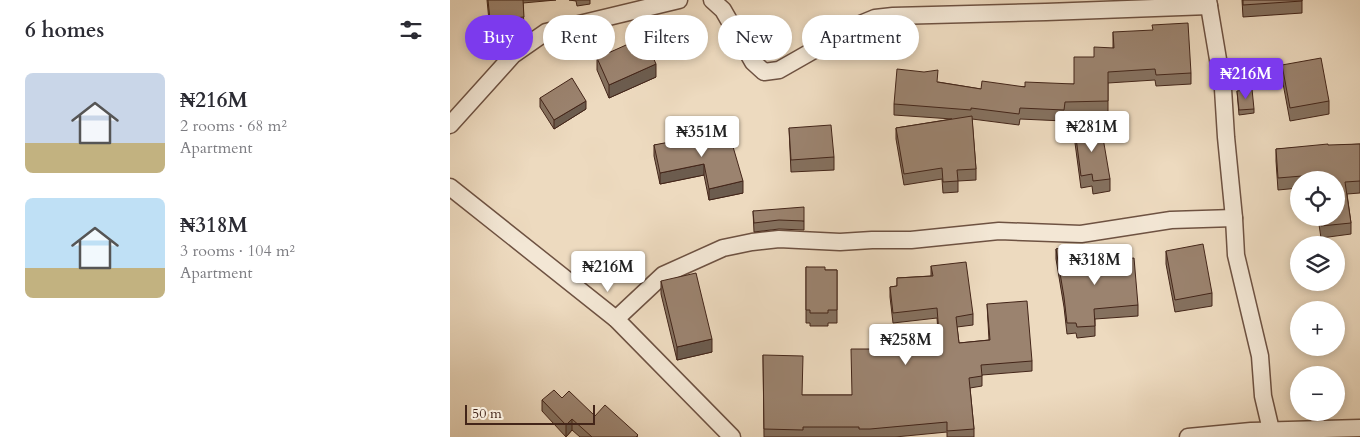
<!DOCTYPE html>
<meta charset="utf-8">
<style>
:root{--surface:#fff;--page:#f2f2f3;--text:#2b2b33;--muted:#7c7c81;--accent:#7c3aed}
body{margin:0;font-family:Cardo,serif;background:var(--page);color:var(--text);height:100vh;display:flex;flex-direction:column;font-size:19px;white-space:nowrap}
*{box-sizing:border-box;margin:0}
p{font-size:16px;color:var(--muted)}
.icon{flex:none;width:28px;height:28px;fill:none;stroke:currentColor;stroke-width:2;stroke-linecap:round;stroke-linejoin:round}
.map{position:relative;flex:1;overflow:hidden}
.drawer{display:flex;flex-direction:column;background:var(--surface);width:450px}
.drawer>*{flex:none}
.hud{position:absolute;left:15px;top:15px;width:475px;height:45px;display:flex;gap:10px}
.controls{position:absolute;left:840px;top:171px;display:grid;gap:10px}
.controls a{display:grid;place-items:center;width:55px;height:55px;border-radius:50%;background:var(--surface);box-shadow:0 2px 8px #0003;font-size:25px}
.scale{position:absolute;left:15px;bottom:12px;width:130px;box-sizing:border-box;padding-left:5px;border:2px solid #432519;border-top:0;font-size:14px;line-height:18px;white-space:nowrap;color:#432519;-webkit-text-stroke:4px #f3e7d5;paint-order:stroke}
.price{position:absolute;translate:-50% -42px;padding:0 11px;border-radius:5px;background:#fff;color:#222;font-size:16px;line-height:32px;filter:drop-shadow(0 1px 2px #0008)}
.price::after{content:'';position:absolute;left:50%;top:30px;width:15px;height:11px;margin-left:-8px;background:inherit;clip-path:polygon(0 0,100% 0,50% 100%)}
.price.on{background:var(--accent);color:#fff}
ul{padding:0;list-style:none}
li{display:flex;align-items:center;gap:15px;height:125px;padding:0 25px}
li span{display:grid;place-items:center;flex:none;width:140px;height:100px;border-radius:8px;color:#555}
li>.icon{margin-inline-start:auto}
span .icon{width:60px;height:60px;fill:#fffc;stroke-width:1}
li b{font-size:21px}
h2{display:flex;justify-content:space-between;align-items:center;height:60px;padding:0 25px;font-size:21px}
.tag{padding:0 18px;border-radius:22px;background:var(--surface);box-shadow:0 2px 8px #0003;font-size:18px;line-height:45px}
.tag.on{background:var(--accent);color:#fff}
main{display:flex;flex:1;min-height:0}
.map>svg:first-child{display:block}
.lines{fill:none;stroke-linecap:round;stroke-linejoin:round}
.minor-casing{stroke:#6e5242;stroke-width:19}
.minor{stroke:#f3e7d5;stroke-width:16}
.wall{fill:#85715f;stroke:#432519}
.shaded-wall{fill:#6c5c4e;stroke:#432519}
.building{fill:#9b836f;stroke:#432519}
</style>
<main>
<section class="drawer">
<h2>6 homes<svg class="icon" aria-label="filters" viewBox="0 0 24 24"><path d="M4 7h16M4 17h16"/><circle cx="9" cy="7" r="2"/><circle cx="15" cy="17" r="2"/></svg></h2>
<ul>
<li><span style="background:linear-gradient(#c9d6e8 70%,#c2b280 0)"><svg class="icon" aria-label="home" viewBox="0 0 24 24"><path d="M3 11l9-7 9 7M6 9v11h12V9"/></svg></span><div><b>₦216M</b><p>2 rooms · 68 m²</p><p>Apartment</p></div></li>
<li><span style="background:linear-gradient(#bfe0f5 70%,#c2b280 0)"><svg class="icon" aria-label="home" viewBox="0 0 24 24"><path d="M3 11l9-7 9 7M6 9v11h12V9"/></svg></span><div><b>₦318M</b><p>3 rooms · 104 m²</p><p>Apartment</p></div></li>
</ul>
</section>
<div class="map">
<svg width="910" height="437" viewBox="0 0 910 437">
<rect width="100%" height="100%" fill="#eddabf"/>
<filter id="stains"><feTurbulence type="fractalNoise" baseFrequency=".004" numOctaves="4"/><feColorMatrix values="0 0 0 0 .2 0 0 0 0 .09 0 0 0 0 .02 0 0 0 .5 -.17"/></filter>
<radialGradient id="worn" r=".72"><stop offset=".6" stop-color="#630" stop-opacity="0"/><stop offset="1" stop-color="#630" stop-opacity=".3"/></radialGradient>
<g class="lines">
<g class="minor-casing">
<g id="minor">
<polyline points="262,0 273,10 303,62 314,72 329,70 408,25 425,18 443,16 596,12 759,6"/>
<polyline points="758,0 773,89 776,137 784,218 786,255 810,356 813,396 821,430"/>
<polyline points="0,125 63,55 96,32 229,0"/>
<polyline points="0,187 166,319 282,437"/>
<polyline points="166,319 213,275 273,248 302,242 329,239 390,242 422,240 461,240 549,231 631,234 721,220 784,218"/>
<polyline points="738,437 801,431 910,428"/>
</g>
</g>
<use href="#minor" class="minor"/>
</g>
<g class="wall">
<polygon points="37,0 106,0 73,3 74,28 40,31"/>
<polygon points="119,0 140,0 140,4 127,6 126,1"/>
<polygon points="792,0 852,0 852,13 793,17"/>
<polygon points="663,32 741,73 741,84 706,86 705,80 658,83 658,112 615,112 614,121 570,119 569,125 522,119 526,169 526,180 508,181 508,192 493,193 492,179 454,185 446,139 446,128 502,119 444,115 444,104 488,82 531,89 624,84 644,57 663,48"/>
<polygon points="147,58 206,77 159,98 147,70"/>
<polygon points="832,65 879,101 879,114 840,121 832,78"/>
<polygon points="787,91 804,109 804,113 789,115"/>
<polygon points="90,98 136,109 104,129 90,107"/>
<polygon points="339,128 384,157 384,170 341,172"/>
<polygon points="625,130 660,179 660,191 643,194 642,186 631,188 625,143"/>
<polygon points="236,141 293,193 259,200 254,175 210,184 204,156 204,145"/>
<polygon points="910,144 910,193 897,194 901,223 901,234 871,238 868,218 886,218 886,180 849,180 849,188 828,190 826,161 826,149"/>
<polygon points="303,211 354,221 354,230 329,229 304,232"/>
<polygon points="606,249 620,250 632,263 688,305 688,316 645,319 645,336 627,338 626,333 617,334 614,307 606,259"/>
<polygon points="716,251 762,293 762,306 725,312 716,264"/>
<polygon points="481,266 523,314 523,325 507,327 509,343 539,340 537,304 582,361 582,371 532,375 532,386 520,388 524,429 524,437 497,437 497,432 445,437 314,437 313,355 352,395 402,395 440,352 489,347 487,318 443,323 440,297 440,287 447,286 447,278 481,276"/>
<polygon points="356,267 375,270 387,270 387,323 378,323 378,326 360,326 360,323 356,323"/>
<polygon points="211,281 262,352 227,360 211,294"/>
<polygon points="92,400 145,416 188,437 130,437 122,430 116,437 92,411"/>
</g>
<g class="shaded-wall">
<polygon points="206,64 206,77 159,98 159,85"/>
<polygon points="136,101 136,109 104,129 104,120"/>
<polygon points="254,164 254,175 210,184 210,173"/>
<polygon points="293,181 293,193 259,200 259,189"/>
<polygon points="262,339 262,352 227,360 227,347"/>
<polygon points="122,419 122,430 116,437 116,425"/>
</g>
<g class="building">
<polygon points="38,0 73,0 74,17 40,20"/>
<polygon points="793,0 852,0 852,1 793,5"/>
<polygon points="738,23 741,73 706,75 705,69 658,72 658,101 615,102 614,110 570,108 569,114 521,108 521,110 444,104 447,69 474,72 488,70 487,82 531,89 532,81 575,87 575,82 624,84 624,57 644,57 644,47 664,48 663,32 703,30 702,25"/>
<polygon points="194,37 206,64 159,85 147,58"/>
<polygon points="871,58 879,101 840,108 832,65"/>
<polygon points="122,78 136,101 104,120 90,98"/>
<polygon points="802,89 804,109 789,110 787,91"/>
<polygon points="522,116 526,169 507,170 508,181 493,182 492,168 454,174 446,128"/>
<polygon points="381,125 384,157 341,160 339,128"/>
<polygon points="651,126 660,179 643,181 642,174 631,176 625,130"/>
<polygon points="279,133 293,181 259,189 254,164 210,173 204,145 235,139 236,141"/>
<polygon points="878,144 878,145 910,144 910,181 895,182 901,223 871,226 870,218 886,218 886,180 864,180 864,175 828,178 826,149"/>
<polygon points="354,207 354,221 329,220 304,223 303,211"/>
<polygon points="753,244 762,293 725,300 716,251"/>
<polygon points="619,246 620,250 630,249 632,263 684,258 688,305 644,309 645,326 627,327 626,323 617,323 614,297 606,249"/>
<polygon points="516,262 523,314 506,317 509,343 540,340 537,304 577,301 582,361 531,365 532,376 519,378 524,429 497,431 497,422 420,429 409,429 409,427 353,427 353,430 314,429 313,355 353,356 352,395 402,395 401,349 440,349 440,352 490,347 487,308 443,313 440,287 447,286 447,278 483,276 481,266"/>
<polygon points="356,267 375,267 375,270 387,270 387,310 378,310 378,313 360,313 360,310 356,310"/>
<polygon points="246,273 262,339 227,347 211,281"/>
<polygon points="104,390 112,398 119,391 145,416 155,405 188,435 186,437 142,437 122,419 116,425 92,400"/>
</g>
<rect width="100%" height="100%" filter="url(#stains)"/>
<rect width="100%" height="100%" fill="url(#worn)"/>
</svg>
<div class="controls">
<a><svg class="icon" aria-label="locate" viewBox="0 0 24 24"><circle cx="12" cy="12" r="6"/><path d="M12 2v4M12 18v4M2 12h4M18 12h4"/></svg></a>
<a><svg class="icon" aria-label="layers" viewBox="0 0 24 24"><path d="M12 4l9 5-9 5-9-5zM3 14l9 5 9-5"/></svg></a>
<a>+</a>
<a>−</a>
</div>
<div class="scale">50 m</div>
<b class="price on" style="left:796px;top:100px">₦216M</b>
<b class="price" style="left:642px;top:153px">₦281M</b>
<b class="price" style="left:252px;top:158px">₦351M</b>
<b class="price" style="left:645px;top:286px">₦318M</b>
<b class="price" style="left:158px;top:293px">₦216M</b>
<b class="price" style="left:456px;top:366px">₦258M</b>
<div class="hud">
<a class="tag on">Buy</a>
<a class="tag">Rent</a>
<a class="tag">Filters</a>
<a class="tag">New</a>
<a class="tag">Apartment</a>
</div>
</div>
</main>
